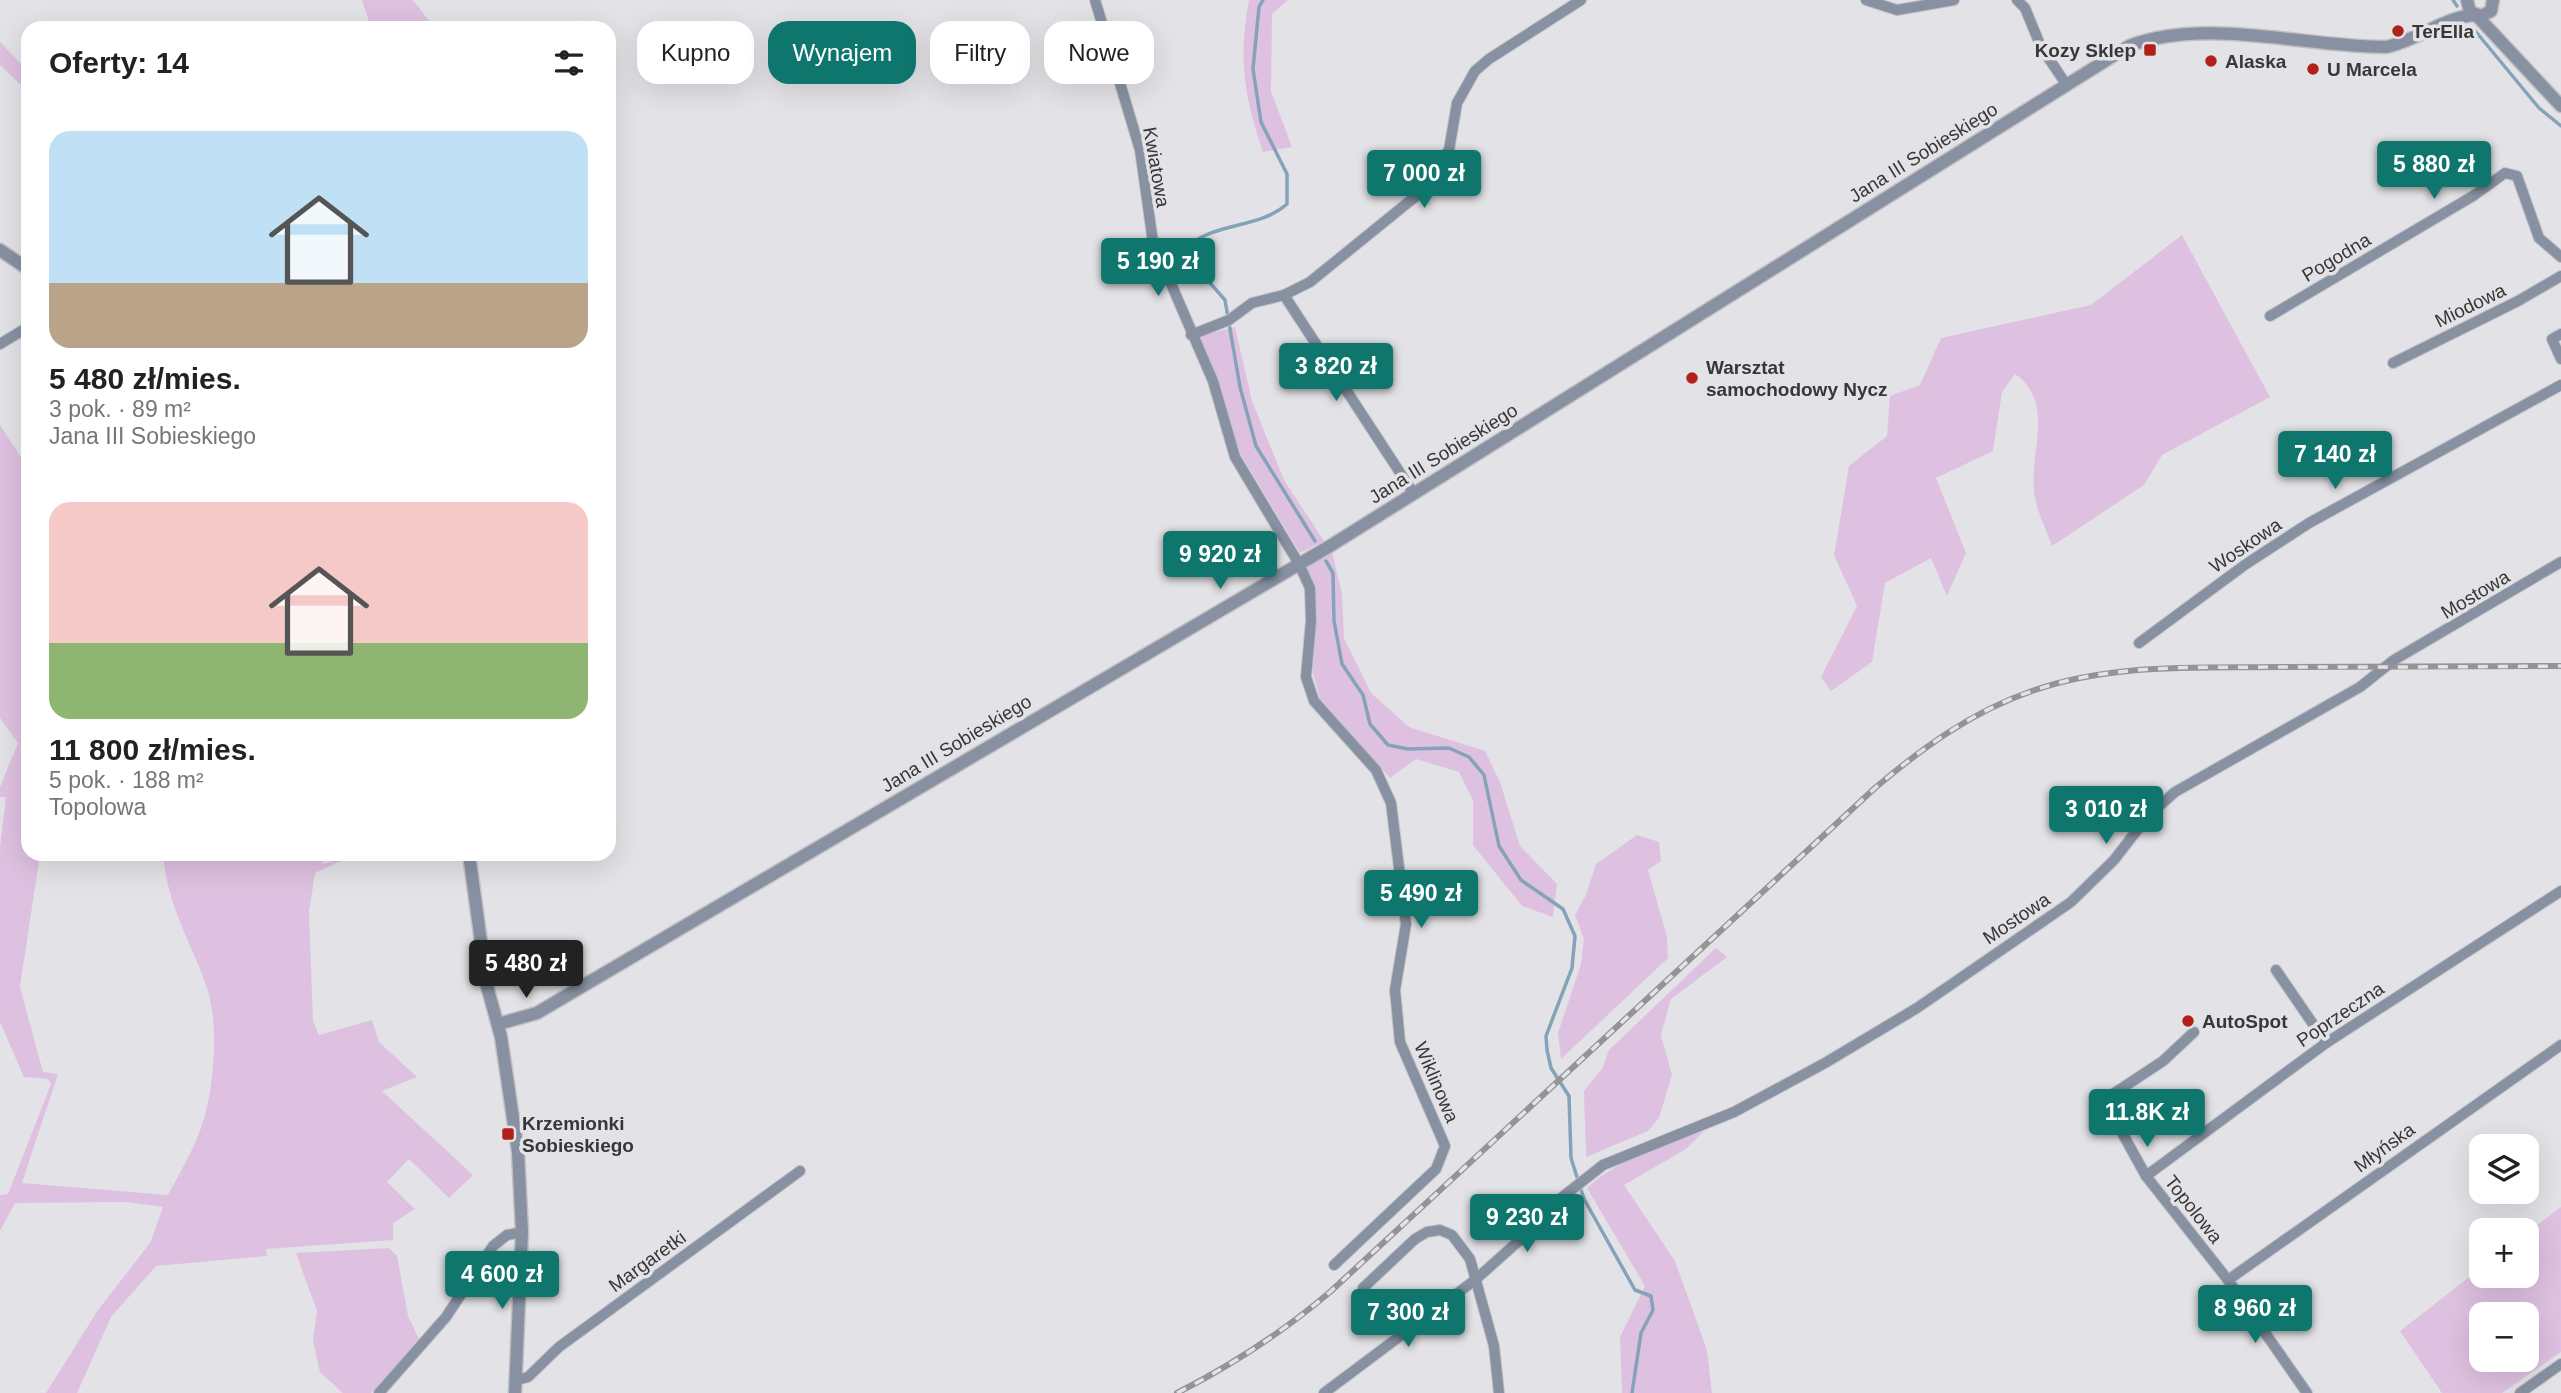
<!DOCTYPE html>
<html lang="pl">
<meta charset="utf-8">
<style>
:root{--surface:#fff;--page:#f6f6f6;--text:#222;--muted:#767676;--accent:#0f766e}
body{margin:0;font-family:Helvetica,sans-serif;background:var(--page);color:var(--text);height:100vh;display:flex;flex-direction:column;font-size:26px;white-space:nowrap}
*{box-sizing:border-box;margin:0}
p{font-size:23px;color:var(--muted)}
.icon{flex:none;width:38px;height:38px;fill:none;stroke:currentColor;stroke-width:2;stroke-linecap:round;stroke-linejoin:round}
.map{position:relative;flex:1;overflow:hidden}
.panel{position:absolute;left:21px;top:21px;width:595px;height:840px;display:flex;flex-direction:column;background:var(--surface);border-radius:21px;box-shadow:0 7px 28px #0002}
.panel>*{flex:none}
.banner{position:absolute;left:637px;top:21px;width:665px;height:63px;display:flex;gap:14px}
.tools{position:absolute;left:2469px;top:1134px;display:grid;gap:14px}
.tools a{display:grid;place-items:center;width:70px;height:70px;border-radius:14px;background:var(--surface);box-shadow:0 7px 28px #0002;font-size:35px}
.price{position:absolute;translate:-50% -60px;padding:0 16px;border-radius:7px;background:var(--accent);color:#fff;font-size:23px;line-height:46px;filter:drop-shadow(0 2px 4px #0008)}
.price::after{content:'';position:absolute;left:50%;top:42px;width:21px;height:16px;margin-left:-10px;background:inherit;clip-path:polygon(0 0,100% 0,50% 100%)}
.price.active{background:#222;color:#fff}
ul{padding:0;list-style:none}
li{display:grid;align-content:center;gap:14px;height:371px;padding:0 28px}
li span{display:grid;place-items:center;height:217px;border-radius:21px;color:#555}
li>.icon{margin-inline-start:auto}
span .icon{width:126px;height:126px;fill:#fffc;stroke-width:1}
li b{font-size:30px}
h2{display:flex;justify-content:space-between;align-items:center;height:84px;padding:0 28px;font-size:30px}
.tag{padding:0 24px;border-radius:21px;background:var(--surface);box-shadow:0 7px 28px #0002;font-size:24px;line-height:63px}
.tag.active{background:var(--accent);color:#fff}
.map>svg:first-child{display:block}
.green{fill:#dec1e0;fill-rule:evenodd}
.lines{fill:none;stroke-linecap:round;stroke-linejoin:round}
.stream{stroke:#84a3b8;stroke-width:3.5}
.minor-casing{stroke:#c1c1c4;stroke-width:12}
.tertiary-casing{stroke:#c1c1c4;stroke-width:15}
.minor{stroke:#8791a2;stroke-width:10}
.tertiary{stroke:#8791a2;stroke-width:12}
.rail-casing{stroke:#949496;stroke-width:6}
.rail{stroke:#e3e3e7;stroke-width:3.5;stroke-dasharray:10;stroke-linecap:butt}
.poi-dot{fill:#b12119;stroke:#e3e3e7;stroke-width:2.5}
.labels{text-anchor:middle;stroke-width:7;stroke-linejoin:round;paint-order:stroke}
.poi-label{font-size:19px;font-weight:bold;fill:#373738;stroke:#e3e3e7;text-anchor:start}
.street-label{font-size:19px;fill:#373738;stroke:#e3e3e7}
</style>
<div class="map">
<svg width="2561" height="1393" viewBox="0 0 2561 1393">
<rect width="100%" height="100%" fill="#e3e3e7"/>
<g class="green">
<polygon points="362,0 413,0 433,26 371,28"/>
<path d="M1249,0H1288L1272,14L1271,91L1292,147L1263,152C1244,94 1238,61 1249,0Z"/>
<polygon points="0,42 28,71 28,92 0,65"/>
<path d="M2182,235L2270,397L2162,455L2144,485L2052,546C2046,529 2035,508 2034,490C2030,449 2055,402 2015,374L2002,392L1993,451L1936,478L1966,553L1947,596L1931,558L1885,583L1872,662L1831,691L1821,677L1857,606L1834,555L1849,466L1887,436L1890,396L1920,385L1941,338L2091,305Z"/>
<polygon points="1235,327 1252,401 1284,480 1324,541 1300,553 1241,455 1200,336"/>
<path d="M0,425L28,468V854H40L20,987L43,1072L58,1074L22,1183L168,1195C179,1174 193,1151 201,1128C214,1091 220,1023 206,985C189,937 168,908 163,854H329L321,857L323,864L356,854L315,873L309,912L313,1021L319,1035L372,1020L379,1042L417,1077L382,1091L473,1175L449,1198L409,1159L387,1182L415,1209L393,1223V1240L266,1249L267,1256L156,1266L111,1317L77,1393H46L98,1310L150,1243L163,1207L127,1202L15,1203L0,1231V1195L8,1194L51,1084L48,1079L24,1077L0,1022V847L6,797H0V787L18,743L0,718Z"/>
<polygon points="1332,552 1342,594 1344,638 1371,693 1409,727 1485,751 1500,782 1520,846 1557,884 1553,917 1522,906 1473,845 1473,800 1459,772 1416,759 1390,778 1320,699 1313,673 1315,590 1307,567"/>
<polygon points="1637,835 1659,842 1661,861 1648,870 1667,937 1668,958 1561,1059 1558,1033 1581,964 1584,939 1575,915 1586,895 1596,864"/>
<polygon points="1716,948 1727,957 1671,999 1661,1035 1672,1075 1659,1118 1648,1131 1586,1157 1584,1091 1602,1069 1609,1050"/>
<path d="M1704,1131L1686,1149L1624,1185L1675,1261L1707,1350L1712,1393H1622L1620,1337L1645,1286L1587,1188C1618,1159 1665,1145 1704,1131Z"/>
<path d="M2561,1207V1352L2502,1393H2442L2400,1331L2481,1268L2482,1276H2527V1233ZM2482,1314H2527V1360H2482Z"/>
<polygon points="389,1248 397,1256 408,1316 419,1339 371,1393 343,1393 320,1372 313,1341 317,1311 296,1253"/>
</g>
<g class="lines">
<g class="stream">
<path d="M1263,0L1259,7L1253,69L1261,122L1287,174V204C1260,228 1219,222 1191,244L1190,260L1225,300L1240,387L1256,446L1315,541"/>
<polyline points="2453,0 2457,6"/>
<polyline points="2472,27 2539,108 2561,126"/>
<polyline points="1326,561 1333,573 1334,621 1342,664 1363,695 1370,724 1388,745 1408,749 1449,748 1469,757 1484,775 1499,846 1521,880 1563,909 1575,936 1572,968 1546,1036 1547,1050 1551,1068 1569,1096 1571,1158 1584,1199 1635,1290 1651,1296 1653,1310 1641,1333 1632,1393"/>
</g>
<g class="minor-casing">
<g id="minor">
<polyline points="1095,0 1140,150 1153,242 1213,381 1235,457 1299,564 1310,588 1311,621 1306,677 1314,701 1376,770 1391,803 1406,924 1395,990 1400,1042 1445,1146 1436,1169 1334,1265"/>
<polyline points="1866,0 1897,10 1954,0"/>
<polyline points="2017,0 2025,8 2041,47 2066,84"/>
<polyline points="1284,295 1414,494"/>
<polyline points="2270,316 2473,196 2505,173 2517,176 2539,238 2561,257"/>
<polyline points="2561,334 2552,339 2561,359"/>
<polyline points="1191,335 1229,320 1252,303 1284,295 1310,282 1421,192 1449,150 1457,103 1475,71 1489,59 1581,0"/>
<polyline points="0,344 28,327"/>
<polyline points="2393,363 2518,301 2561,276"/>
<polyline points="2139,643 2246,564 2309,523 2561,385"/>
<polyline points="2276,970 2326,1043"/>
<polyline points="2194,1032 2163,1061 2104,1100 2146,1176 2228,1280 2307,1393"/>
<polyline points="2146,1176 2326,1043 2561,891"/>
<polyline points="2228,1280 2561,1045"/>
<polyline points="1363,1288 1415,1239 1427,1232 1440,1230 1452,1235 1470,1259 1494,1346 1499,1393"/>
<polyline points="517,1380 528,1377 559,1347 800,1171"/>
<polyline points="379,1393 446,1317 493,1246 507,1235 522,1232"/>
<polyline points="1324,1393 1475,1280 1522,1238 1556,1202 1603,1165 1734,1112 1825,1063 1917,1008 2071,902 2114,860 2148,816 2175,792 2360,687 2394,660 2561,562"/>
<polyline points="2520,1393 2561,1364"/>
</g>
</g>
<g class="tertiary-casing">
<g id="tertiary">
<polyline points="2467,0 2470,12 2481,16 2491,11 2493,0"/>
<polyline points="2477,16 2561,106"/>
<polyline points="0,250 28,269"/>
<polyline points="469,854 487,986 501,1037 518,1152 522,1232 515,1393"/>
<path d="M498,1024L537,1013L1330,546L2129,46C2207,17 2304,47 2386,47C2417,41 2445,16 2476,15"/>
</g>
</g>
<use href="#minor" class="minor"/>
<use href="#tertiary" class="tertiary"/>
<g class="rail-casing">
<path id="rail" d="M1177,1393C1232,1365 1283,1332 1330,1292L1875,788C1922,748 1973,711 2032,691C2111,663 2197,668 2280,667C2373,667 2467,667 2561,666"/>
</g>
<use href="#rail" class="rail"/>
</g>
<g class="poi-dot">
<circle cx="2398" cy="31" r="7"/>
<rect x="2143" y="43" width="14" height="14" rx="3.5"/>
<circle cx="2211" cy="61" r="7"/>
<circle cx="2313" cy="69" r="7"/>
<circle cx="1692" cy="378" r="7"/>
<circle cx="2188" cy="1021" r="7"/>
<rect x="501" y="1127" width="14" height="14" rx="3.5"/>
</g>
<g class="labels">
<g class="poi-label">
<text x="2412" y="38">TerElla</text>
<text x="2136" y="57" text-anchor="end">Kozy Sklep</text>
<text x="2225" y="68">Alaska</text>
<text x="2327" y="76">U Marcela</text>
<text x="1706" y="374">Warsztat<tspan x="1706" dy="22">samochodowy Nycz</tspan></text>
<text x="2202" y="1028">AutoSpot</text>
<text x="522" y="1130">Krzemionki<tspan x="522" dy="22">Sobieskiego</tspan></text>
</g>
<g class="street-label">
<text transform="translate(1923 152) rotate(-32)" y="7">Jana III Sobieskiego</text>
<text transform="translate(1157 167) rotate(80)" y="7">Kwiatowa</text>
<text transform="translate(2336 257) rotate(-31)" y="7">Pogodna</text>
<text transform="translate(2470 305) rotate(-26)" y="7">Miodowa</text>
<text transform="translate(1443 453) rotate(-32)" y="7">Jana III Sobieskiego</text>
<text transform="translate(2245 545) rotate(-34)" y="7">Woskowa</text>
<text transform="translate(2475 594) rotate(-31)" y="7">Mostowa</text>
<text transform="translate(956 743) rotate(-31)" y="7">Jana III Sobieskiego</text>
<text transform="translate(2016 918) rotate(-34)" y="7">Mostowa</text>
<text transform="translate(2340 1014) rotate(-34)" y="7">Poprzeczna</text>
<text transform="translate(1437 1082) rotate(67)" y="7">Wiklinowa</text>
<text transform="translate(2384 1147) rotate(-36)" y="7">Młyńska</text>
<text transform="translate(2194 1209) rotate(52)" y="7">Topolowa</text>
<text transform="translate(647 1261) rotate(-36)" y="7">Margaretki</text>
</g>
</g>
</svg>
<div class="tools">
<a><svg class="icon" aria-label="layers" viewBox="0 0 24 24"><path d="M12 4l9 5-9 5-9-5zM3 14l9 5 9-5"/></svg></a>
<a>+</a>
<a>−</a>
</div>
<b class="price" style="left:2434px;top:201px">5 880 zł</b>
<b class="price" style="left:1424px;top:210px">7 000 zł</b>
<b class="price" style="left:1158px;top:298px">5 190 zł</b>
<b class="price" style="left:1336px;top:403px">3 820 zł</b>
<b class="price" style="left:2335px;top:491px">7 140 zł</b>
<b class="price" style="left:1220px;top:591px">9 920 zł</b>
<b class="price" style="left:2106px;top:846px">3 010 zł</b>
<b class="price" style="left:1421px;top:930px">5 490 zł</b>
<b class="price active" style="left:526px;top:1000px">5 480 zł</b>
<b class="price" style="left:2147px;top:1149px">11.8K zł</b>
<b class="price" style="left:1527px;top:1254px">9 230 zł</b>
<b class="price" style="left:502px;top:1311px">4 600 zł</b>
<b class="price" style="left:2255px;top:1345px">8 960 zł</b>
<b class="price" style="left:1408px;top:1349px">7 300 zł</b>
<div class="banner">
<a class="tag">Kupno</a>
<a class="tag active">Wynajem</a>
<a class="tag">Filtry</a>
<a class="tag">Nowe</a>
</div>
<section class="panel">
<h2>Oferty: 14<svg class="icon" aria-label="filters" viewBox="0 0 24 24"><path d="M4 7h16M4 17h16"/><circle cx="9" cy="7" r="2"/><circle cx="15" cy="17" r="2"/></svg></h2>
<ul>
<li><span style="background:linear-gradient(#bfe0f5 70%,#b9a48a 0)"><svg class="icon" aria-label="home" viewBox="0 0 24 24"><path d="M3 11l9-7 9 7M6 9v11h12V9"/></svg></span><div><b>5 480 zł/mies.</b><p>3 pok. · 89 m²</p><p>Jana III Sobieskiego</p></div></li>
<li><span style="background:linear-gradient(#f6c9c9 65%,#8fb573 0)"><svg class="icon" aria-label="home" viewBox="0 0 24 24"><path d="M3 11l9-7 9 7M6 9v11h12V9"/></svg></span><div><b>11 800 zł/mies.</b><p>5 pok. · 188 m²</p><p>Topolowa</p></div></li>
</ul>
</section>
</div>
